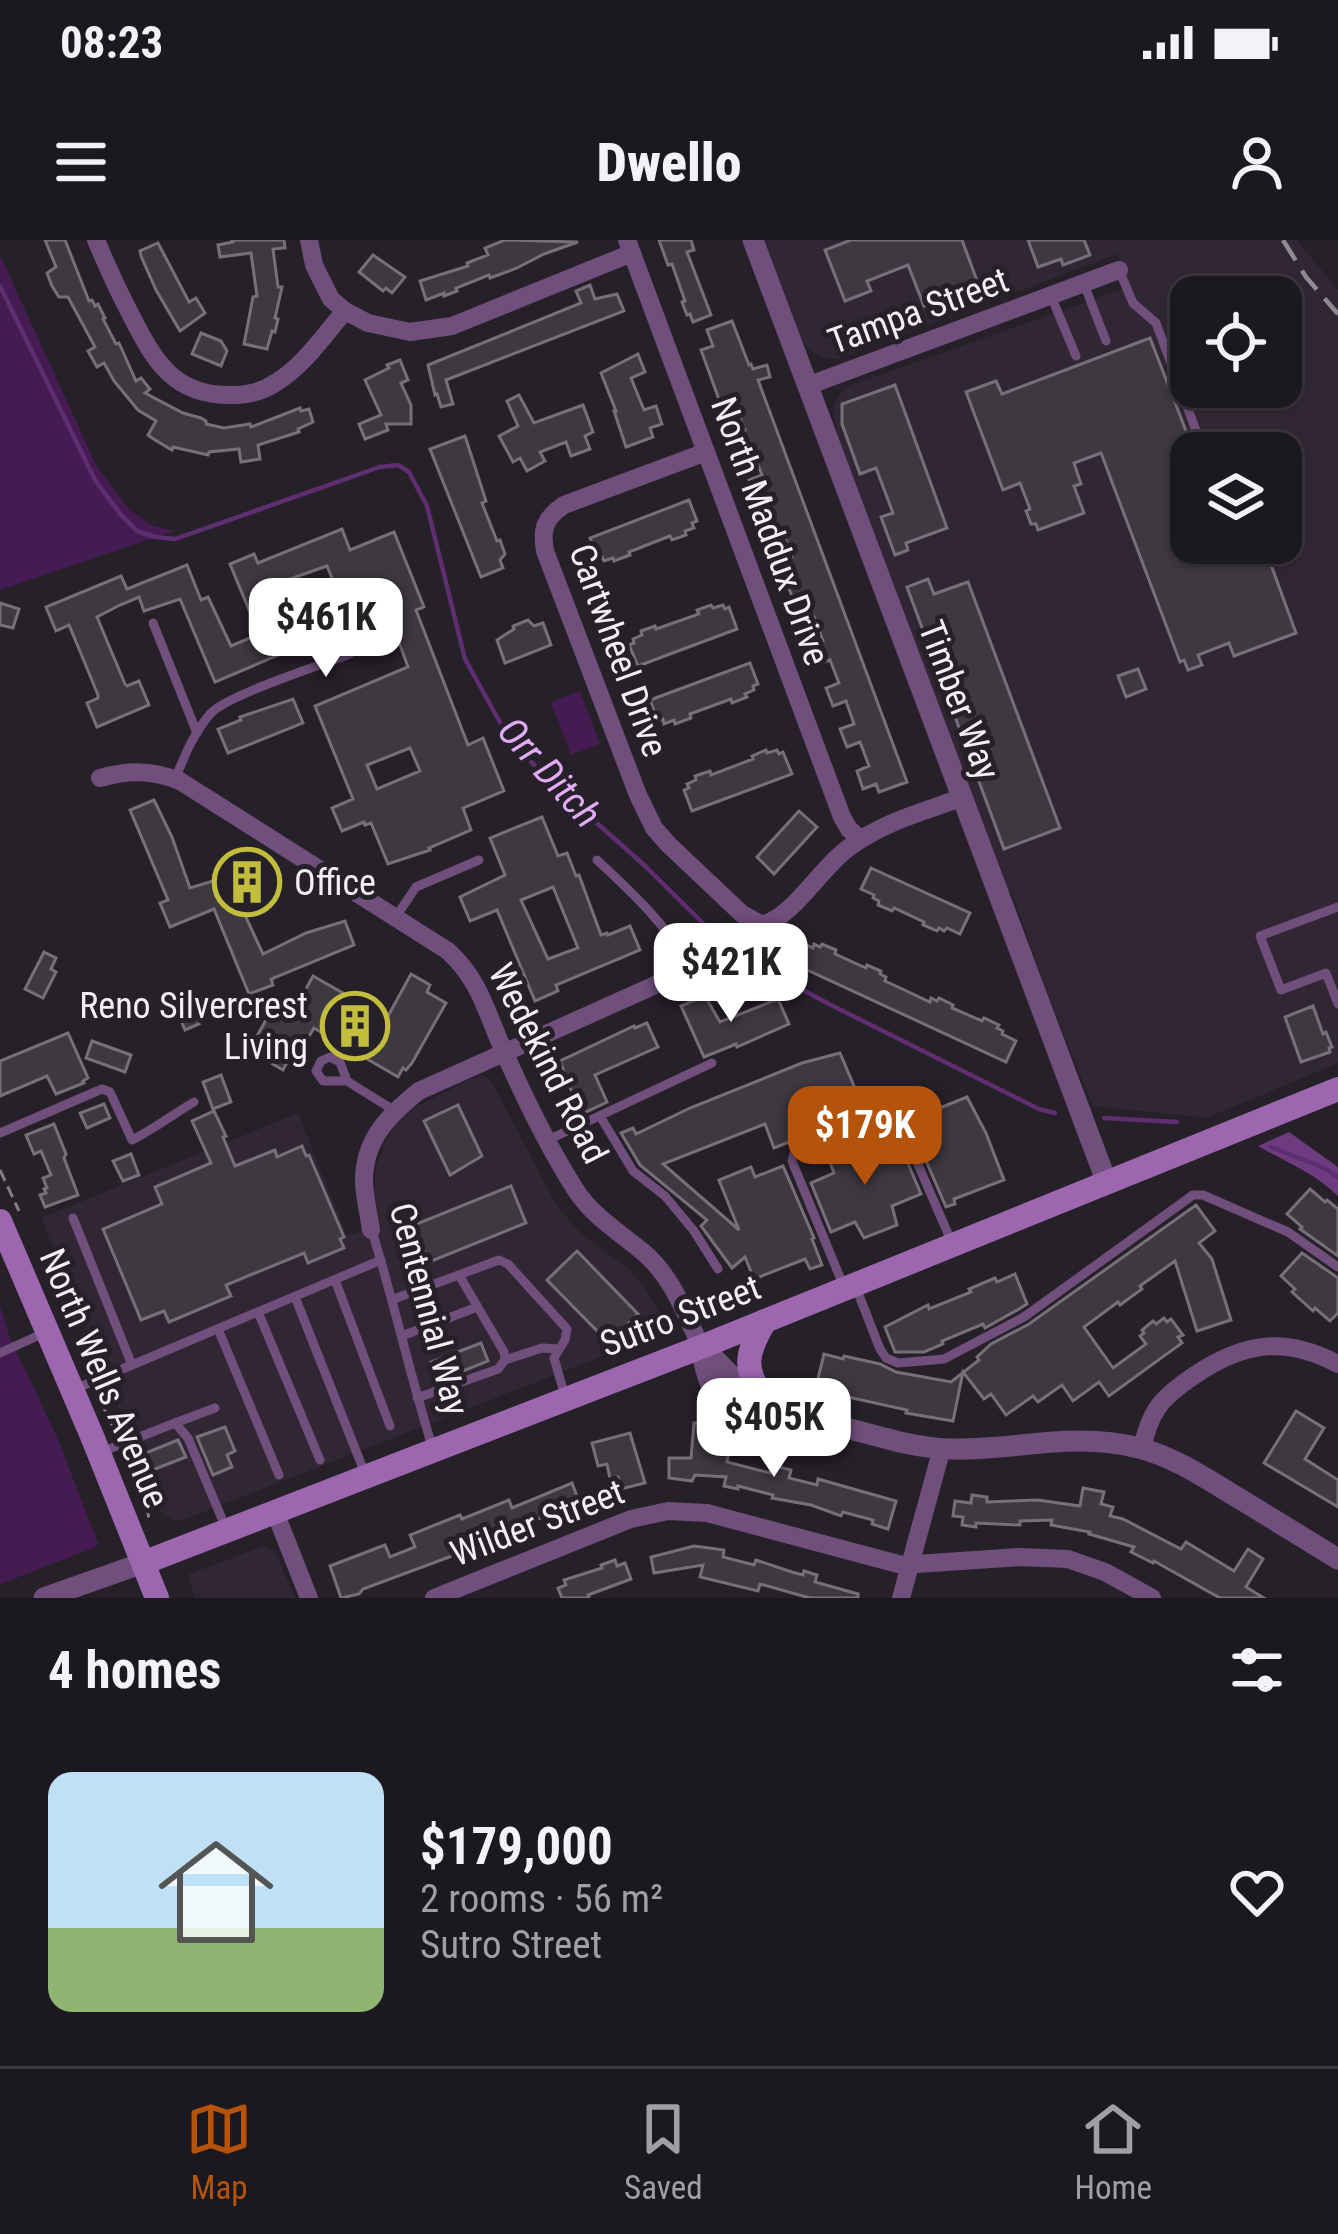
<!DOCTYPE html>
<meta charset="utf-8">
<style>
:root{--surface:#1c181f;--page:#252128;--text:#f1f3f6;--muted:#a0a0a4;--line:#3a373d;--accent:#b45309}
body{margin:0;font-family:"Roboto Condensed",sans-serif;background:var(--page);color:var(--text);height:100vh;display:flex;flex-direction:column;font-size:45px;white-space:nowrap}
*{box-sizing:border-box;margin:0}
p{font-size:39px;color:var(--muted)}
.icon{flex:none;width:66px;height:66px;fill:none;stroke:currentColor;stroke-width:2;stroke-linecap:round;stroke-linejoin:round}
.map{position:relative;height:1358px;overflow:hidden}
.sheet{display:flex;flex-direction:column;background:var(--surface);flex:1}
.sheet>*{flex:none}
.fabs{position:absolute;left:1170px;top:36px;display:grid;gap:24px}
.fabs a{display:grid;place-items:center;width:132px;height:132px;border-radius:24px;background:var(--surface);box-shadow:0 3px 9px #0004,0 0 0 3px var(--line);font-size:60px}
.price{position:absolute;translate:-50% -102px;padding:0 27px;border-radius:24px;background:#fff;color:#222;font-size:39px;line-height:78px;filter:drop-shadow(0 3px 6px #0008)}
.price::after{content:'';position:absolute;left:50%;top:72px;width:36px;height:27px;margin-left:-18px;background:inherit;clip-path:polygon(0 0,100% 0,50% 100%)}
.price.selected{background:var(--accent);color:#fff}
ul{padding:0;list-style:none}
li{display:flex;align-items:center;gap:36px;height:300px;padding:0 48px}
li span{display:grid;place-items:center;flex:none;width:336px;height:240px;border-radius:24px;color:#555}
li>.icon{margin-inline-start:auto}
span .icon{width:144px;height:144px;fill:#fffc;stroke-width:1}
li b{font-size:51px}
h2{display:flex;justify-content:space-between;align-items:center;height:144px;padding:0 48px;font-size:51px}
.status{display:flex;justify-content:space-between;align-items:center;height:84px;padding:0 60px;background:var(--surface);direction:ltr}
.status svg{height:33px;fill:currentColor}
header{display:flex;justify-content:space-between;align-items:center;height:156px;padding:0 48px;background:var(--surface);font-size:54px;font-weight:800}
.tab-bar{display:flex;justify-content:space-around;align-items:center;height:168px;border-top:3px solid var(--line);background:var(--surface);font-size:33px;color:var(--muted)}
.tab-bar a{display:grid;justify-items:center;gap:6px}
.tab-bar .selected{color:var(--accent)}
.map>svg:first-child{display:block}
.built{fill:#312734;fill-rule:evenodd}
.green{fill:#441c52}
.forest{fill:#6d3b7e}
.lines{fill:none;stroke-linecap:round;stroke-linejoin:round}
.stream{stroke:#5f2e70;stroke-width:4.5}
.building{fill:#3e3841;stroke:#776f79;stroke-width:3;fill-rule:evenodd}
.path{stroke:#837e85;stroke-width:3;stroke-dasharray:12 6;stroke-linecap:butt}
.service{stroke:#704f7c;stroke-width:9}
.minor{stroke:#704f7c;stroke-width:18}
.tertiary{stroke:#704f7c;stroke-width:21}
.secondary{stroke:#9c67af;stroke-width:24}
.rail{stroke:#908b92;stroke-width:4.5;stroke-dasharray:24 12;stroke-linecap:butt}
.labels{text-anchor:middle;stroke-width:10;stroke-linejoin:round;paint-order:stroke}
.street-label{font-size:36px;fill:#f3eff4;stroke:#262029}
.poi-label{font-size:36px;fill:#f3eff4;stroke:#262029;text-anchor:start}
.water-label{font-size:39px;font-style:italic;fill:#e2abf7;stroke:#262029}
</style>
<div class="status"><b>08:23</b><svg viewBox="0 0 49 12"><path d="M0 12V9h3v3zM5 12V6h3v6zM10 12V3h3v9zM15 12V0h3v12zM26 1h20v11H26zM47 4h2v5h-2z"/></svg></div>
<header><svg class="icon" aria-label="menu" viewBox="0 0 24 24"><path d="M4 6h16M4 12h16M4 18h16"/></svg>Dwello<svg class="icon" aria-label="person" viewBox="0 0 24 24"><circle cx="12" cy="8" r="4"/><path d="M4 21q1-7 8-7t8 7"/></svg></header>
<div class="map">
<svg width="1338" height="1358" viewBox="0 0 1338 1358">
<rect width="100%" height="100%" fill="#262029"/>
<g class="built">
<path d="M765,0H1297L1338,50V823L1207,878L1093,866L1048,755L1013,656L1003,642L838,197L833,167L839,155L846,147L1128,47L1117,14L839,119L825,118L811,111L802,102ZM1191,57H1281V147H1191ZM1191,213H1281V303H1191Z"/>
<polygon points="477,836 485,836 492,842 554,961 567,978 585,997 628,1028 643,1045 658,1070 662,1085 657,1095 180,1281 171,1279 161,1272 41,978 298,873 347,995 355,994 380,982 374,953 376,927 388,897 398,881 418,866"/>
<polygon points="263,1306 275,1312 295,1358 196,1358 187,1335"/>
</g>
<g class="green">
<polygon points="0,15 97,227 129,269 151,285 174,291 0,350"/>
<polygon points="580,451 600,504 571,515 551,462"/>
<polygon points="0,1066 10,1098 57,1197 98,1303 96,1307 0,1344"/>
</g>
<path class="forest" d="M1289,892L1338,927V956C1314,933 1286,922 1258,906Z"/>
<g class="lines">
<g class="stream">
<polyline points="0,46 95,240 121,275 137,291 155,297 175,299 380,227 398,225 409,232 427,266 465,419 507,495 546,538 644,625 722,702 764,729 829,764 1039,869 1055,873"/>
<polyline points="1104,878 1177,882"/>
<polyline points="1271,907 1324,928 1338,937"/>
</g>
</g>
<g class="building">
<polygon points="45,0 65,0 89,61 92,60 95,66 98,64 105,78 103,79 116,104 119,103 136,141 141,138 150,149 145,153 183,173 201,178 206,181 206,184 224,188 250,184 251,187 300,168 301,171 309,169 313,182 298,189 299,192 258,205 260,219 241,222 239,209 209,212 208,215 173,207 172,210 155,200 148,195 156,181 138,170 114,141 104,123 97,127 88,111 95,107 68,57 59,57 52,46 47,33 56,27"/>
<polygon points="232,0 284,0 285,8 273,9 278,47 282,47 275,78 278,79 275,92 272,91 267,109 244,104 253,57 257,56 251,13 220,17 218,5 233,2"/>
<polygon points="505,0 578,2 544,14 517,28 490,38 489,35 456,48 457,51 444,56 444,53 426,60 420,41 468,26 467,23 488,15 485,8"/>
<polygon points="659,0 691,0 694,10 687,12 711,75 693,82 690,74 687,75 682,62 685,61 672,24 668,25"/>
<polygon points="851,0 962,0 979,46 924,66 908,25 867,41 871,51 845,61 825,10"/>
<polygon points="1028,0 1084,0 1090,15 1063,25 1061,19 1038,27"/>
<polygon points="158,3 189,62 196,58 205,73 180,91 156,50 141,16 140,11"/>
<polygon points="373,15 405,37 392,53 386,48 383,51 359,32"/>
<polygon points="590,45 595,59 617,54 624,71 446,140 453,164 441,167 437,154 435,155 428,125 581,63 576,51"/>
<polygon points="732,81 749,125 751,124 753,129 767,125 770,137 758,140 907,542 879,552 876,544 863,549 857,531 869,526 860,502 847,507 840,489 854,484 846,461 833,466 826,448 839,443 830,420 816,425 809,406 823,401 814,377 801,382 780,323 792,318 784,295 771,300 749,240 762,235 751,208 739,213 732,195 745,190 733,160 721,165 701,110 713,106 707,90"/>
<polygon points="201,93 221,101 227,111 221,126 192,114"/>
<polygon points="1150,98 1193,209 1223,196 1229,213 1191,213 1191,303 1263,303 1296,393 1234,416 1229,403 1198,415 1202,425 1188,430 1184,420 1180,422 1101,213 1074,223 1081,244 1074,246 1084,273 1038,290 1036,284 1031,284 1026,271 1030,269 1020,243 1003,250 966,152 996,141 1002,154"/>
<polygon points="638,114 645,132 631,138 644,170 656,166 662,184 650,188 653,197 626,207 614,171 616,171 601,133"/>
<polygon points="400,120 408,140 401,143 411,165 411,184 386,184 388,190 365,199 359,184 381,175 365,140 389,128 387,125"/>
<polygon points="895,145 947,288 906,303 908,310 895,315 881,277 893,273 876,228 860,234 842,184 842,164"/>
<polygon points="519,155 534,183 583,165 593,192 585,196 590,209 571,216 566,202 540,212 545,221 527,231 520,218 513,222 499,196 518,186 507,161"/>
<polygon points="465,196 486,261 482,263 497,301 500,300 505,314 500,320 503,328 481,337 430,209"/>
<polygon points="689,260 697,281 692,283 694,288 685,291 686,295 672,300 670,296 629,312 630,315 614,321 613,318 604,321 602,317 598,319 590,298"/>
<path d="M342,289L350,310L394,292L424,367L416,370L468,505L483,498L504,551L463,568L471,590L429,608L430,610L388,624L371,583L365,585L364,582L342,591L332,568L353,559L315,466L408,427L387,369L215,442L180,359L144,371L139,357L120,365L97,377L125,444L127,446L139,441L149,465L97,487L87,463L98,458V455L84,421L69,385L56,391L46,367L121,336L127,349L187,325L201,360L208,357L231,406L259,394L230,324L254,314L258,323ZM327,326L341,360L283,384L270,346ZM410,508L420,531L377,549L367,525Z"/>
<polygon points="928,339 934,354 968,342 1060,588 1004,609 907,347"/>
<polygon points="0,363 19,369 13,388 0,385"/>
<polygon points="711,365 713,368 723,365 725,369 729,367 737,389 638,426 629,405 634,403 633,399 642,395 641,391 655,386 656,389 699,374 697,370"/>
<polygon points="528,380 534,386 543,383 551,405 505,423 497,400 514,389 513,386"/>
<polygon points="750,423 758,444 753,446 754,450 745,454 747,457 732,463 731,459 690,474 691,478 675,484 674,480 664,484 663,479 658,481 650,460"/>
<polygon points="1138,429 1146,449 1126,457 1118,436"/>
<polygon points="293,459 303,483 228,513 218,489 241,480 240,477"/>
<polygon points="766,510 767,513 777,510 779,514 783,512 792,534 692,571 684,550 689,548 687,544 696,540 695,536 710,531 711,535 753,519 752,516"/>
<polygon points="154,560 172,597 190,648 249,630 257,650 238,660 263,714 306,693 345,681 354,705 271,739 273,745 249,754 214,669 170,687 160,663 168,660 130,570"/>
<polygon points="799,571 817,587 774,634 757,617"/>
<path d="M542,577L558,616L567,613L576,636L579,635L601,695L607,693L608,695L630,686L640,710L556,745L558,751L535,761L497,670L470,681L460,657L505,635L490,598ZM553,647L578,708L548,719L521,660Z"/>
<polygon points="871,628 970,673 960,694 947,688 944,691 939,688 937,691 923,685 924,682 894,668 892,671 878,665 879,661 873,658 874,655 861,649"/>
<polygon points="799,702 813,708 814,704 820,707 822,704 836,710 835,714 866,728 867,725 881,731 880,734 886,737 885,741 898,747 930,762 931,758 937,761 939,758 953,765 952,768 982,781 984,778 999,785 997,788 1003,791 1002,794 1016,801 1006,822 790,722"/>
<polygon points="44,712 56,718 51,729 56,732 43,758 25,749"/>
<polygon points="411,734 430,745 427,752 446,763 412,823 406,830 403,828 398,837 314,788 292,825 287,822 283,830 254,813 258,806 253,803 279,757 296,767 313,736 387,778"/>
<polygon points="705,756 720,782 778,759 789,784 737,807 736,804 704,817 681,766"/>
<polygon points="1313,766 1323,794 1326,792 1332,807 1329,808 1330,812 1301,822 1285,777"/>
<polygon points="192,767 199,784 185,790 178,773"/>
<polygon points="647,783 658,807 595,835 607,862 584,873 579,862 576,863 560,821 634,786 635,788"/>
<polygon points="68,793 88,838 83,841 84,843 56,854 47,836 0,856 0,821"/>
<polygon points="92,801 131,815 125,832 86,818"/>
<polygon points="840,813 860,860 880,852 885,864 774,908 765,884 663,924 739,990 719,940 751,927 755,937 783,926 814,998 812,999 822,1025 810,1029 805,1019 754,1039 745,1017 732,1028 701,986 707,980 640,925 621,893 633,888 636,894 690,868 802,823"/>
<polygon points="221,835 231,862 213,869 203,842"/>
<polygon points="967,857 986,893 1004,940 954,959 955,964 946,967 904,870 916,865 920,876"/>
<polygon points="104,864 110,878 87,888 80,873"/>
<polygon points="458,865 482,916 450,935 424,881"/>
<polygon points="214,871 226,896 223,897 235,926 275,910 277,917 302,906 306,916 309,915 344,997 340,999 344,1008 308,1023 304,1013 226,1045 231,1056 169,1082 164,1071 141,1080 103,989 162,964 155,947 211,923 192,881"/>
<polygon points="54,884 66,914 64,918 78,955 45,967 40,955 46,953 44,949 47,948 43,938 51,935 41,911 34,914 26,895"/>
<polygon points="867,899 873,916 900,905 921,954 892,966 897,985 864,998 855,982 831,992 811,943 834,933 827,915"/>
<polygon points="131,914 139,935 123,941 113,921"/>
<polygon points="511,946 526,983 429,1022 414,985"/>
<polygon points="1310,949 1325,962 1327,960 1338,969 1338,1016 1300,989 1302,987 1287,974"/>
<polygon points="1196,965 1215,991 1199,1003 1212,1019 1231,1080 1197,1091 1175,1021 1140,1046 1142,1049 1120,1065 1118,1062 1084,1087 1113,1128 1146,1104 1140,1096 1144,1093 1142,1090 1153,1081 1156,1084 1164,1078 1167,1082 1171,1079 1183,1095 1178,1097 1182,1103 1109,1156 1099,1142 1073,1161 1062,1145 1038,1162 1033,1156 1006,1175 991,1154 984,1159 963,1132 953,1181 906,1173 907,1170 834,1154 835,1152 816,1147 824,1114 843,1119 844,1116 880,1124 896,1132 951,1142 979,1120 977,1117 991,1104 1029,1084"/>
<polygon points="577,1011 638,1074 609,1103 547,1040"/>
<polygon points="1302,1013 1338,1038 1338,1073 1330,1081 1315,1068 1313,1071 1292,1052 1295,1049 1281,1036"/>
<polygon points="1015,1034 1027,1064 1019,1069 985,1088 983,1084 942,1101 943,1104 924,1112 895,1112 885,1087 928,1065 929,1069 971,1052 969,1049 995,1038 997,1042"/>
<polygon points="481,1103 488,1121 438,1141 431,1122"/>
<polygon points="1296,1171 1324,1188 1305,1219 1338,1240 1338,1267 1264,1223"/>
<polygon points="694,1183 728,1189 727,1191 733,1192 727,1222 770,1233 772,1225 791,1230 789,1238 817,1245 818,1239 896,1261 888,1289 872,1284 873,1280 843,1272 841,1276 811,1265 772,1258 773,1255 738,1246 738,1249 724,1246 726,1237 695,1235 692,1241 669,1238 669,1218 691,1218"/>
<polygon points="225,1187 235,1211 227,1215 232,1227 213,1235 197,1197"/>
<polygon points="630,1193 645,1243 621,1249 618,1237 610,1239 607,1224 598,1226 592,1203"/>
<polygon points="178,1200 186,1217 150,1231 143,1214"/>
<polygon points="572,1243 581,1267 559,1273 558,1271 525,1284 526,1287 514,1292 511,1286 485,1296 487,1303 363,1349 359,1354 341,1358 330,1326 385,1305 390,1317 415,1307 410,1295 460,1275 462,1279 509,1260 512,1268"/>
<polygon points="1083,1248 1104,1252 1101,1264 1113,1267 1110,1276 1123,1279 1181,1309 1186,1302 1234,1331 1248,1309 1263,1319 1246,1347 1264,1358 1220,1358 1154,1321 1153,1323 1131,1312 1134,1307 1089,1294 1090,1292 1051,1285 1052,1280 1020,1281 1020,1285 976,1283 976,1287 962,1285 963,1277 953,1276 955,1261 971,1263 972,1255 987,1257 987,1262 1038,1260 1080,1266"/>
<polygon points="694,1306 724,1310 723,1317 754,1325 756,1320 792,1332 803,1335 804,1331 817,1335 815,1342 858,1354 858,1358 810,1358 760,1344 758,1351 700,1337 703,1325 654,1333 651,1317"/>
<polygon points="615,1320 617,1326 625,1323 631,1339 588,1355 589,1358 562,1358 558,1348 566,1345 564,1340 602,1328 601,1325"/>
</g>
<g class="lines">
<g class="path">
<polyline points="0,930 19,971"/>
<polyline points="101,1162 115,1191"/>
<polyline points="126,1216 146,1260 149,1280"/>
</g>
<g class="service">
<polyline points="1119,30 1133,63 1156,83 1198,196"/>
<polyline points="1084,44 1106,101"/>
<polyline points="1051,56 1076,116"/>
<polyline points="153,383 197,493"/>
<path d="M175,539C185,515 194,492 211,473C228,455 321,425 350,414"/>
<path d="M597,620C636,656 664,683 692,728"/>
<polyline points="1338,667 1260,696 1281,750 1326,733 1338,764"/>
<polyline points="395,678 416,647 479,620"/>
<polyline points="347,841 340,822 330,817 321,821 316,831 323,841 347,841 395,871"/>
<polyline points="600,876 633,931 665,956 694,991 718,1029"/>
<path d="M0,893L102,849L110,852L132,900C154,889 172,875 194,862"/>
<polyline points="548,900 712,823"/>
<polyline points="73,978 132,1125 381,1020"/>
<path d="M372,991C394,1062 410,1135 432,1206"/>
<polyline points="335,1040 390,1186"/>
<polyline points="844,1047 792,921 794,913 801,907 884,873 899,881 953,1005"/>
<polyline points="857,1050 880,1109 886,1118 898,1123 944,1119 1024,1077 1193,955 1203,955 1288,992 1338,1027"/>
<polyline points="295,1057 366,1236"/>
<polyline points="394,1059 499,1020 508,1024 567,1089 565,1100 554,1118 565,1156"/>
<polyline points="258,1072 320,1220"/>
<polyline points="218,1089 279,1235"/>
<polyline points="402,1096 477,1067"/>
<polyline points="0,1113 44,1093"/>
<polyline points="505,1120 542,1108 558,1109"/>
<polyline points="77,1148 132,1125"/>
<polyline points="417,1158 498,1129 505,1120 504,1112 459,1035"/>
<polyline points="175,1183 215,1168"/>
<polyline points="104,1211 175,1183 188,1198 225,1286"/>
</g>
<g class="minor">
<path d="M96,0C107,26 118,51 131,75C154,121 174,156 231,155C247,155 262,152 275,143C303,127 324,95 345,71"/>
<polyline points="309,0 314,25 331,59 345,71 368,83 410,92 452,86 632,13"/>
<polyline points="627,0 842,577 849,589 860,599"/>
<polyline points="807,146 1119,30"/>
<path d="M706,212L564,265C545,278 541,288 545,311L638,555L654,588L668,604L742,674L762,685C793,677 820,629 847,609C880,583 922,572 961,558"/>
<path d="M100,538C130,530 151,530 180,541L448,711C479,739 486,771 502,807C523,855 547,905 575,949C593,977 618,991 643,1012C672,1036 685,1073 701,1107"/>
<path d="M371,990C369,974 364,956 364,941C364,899 389,875 419,851L711,720"/>
<path d="M1142,1209C1150,1170 1162,1157 1195,1135C1244,1102 1285,1096 1338,1124"/>
<polyline points="275,1272 309,1358"/>
<polyline points="434,1358 631,1279 668,1271 707,1273 902,1325 1020,1317 1068,1319 1105,1332 1152,1358"/>
<polyline points="901,1358 942,1208"/>
</g>
<g class="tertiary">
<polyline points="753,0 1107,943"/>
<path d="M701,1107C705,1127 708,1150 726,1163C748,1179 772,1174 797,1178C848,1184 896,1207 949,1209C1016,1211 1071,1191 1139,1208C1178,1218 1211,1242 1245,1262C1276,1281 1307,1300 1338,1319"/>
<path d="M701,1107C728,1128 734,1147 769,1162"/>
<polyline points="44,1358 143,1323"/>
</g>
<g class="secondary">
<polyline points="0,981 92,1196 157,1358"/>
<path d="M765,1160C742,1129 746,1113 765,1081"/>
<polyline points="143,1323 701,1107 1338,849"/>
</g>
<polyline class="rail" points="1283,0 1306,37 1338,74"/>
</g>
<defs>
<g id="building-ring" transform="scale(3.45)"><circle r="9.5" fill="#262029" stroke="#c3bd3e" stroke-width="1.5"/><path d="M-4-6H4V6H1V3H-1V6H-4ZM-2.5-4.3h1.7v1.8h-1.7ZM.8-4.3h1.7v1.8H.8ZM-2.5-1h1.7V.8h-1.7ZM.8-1h1.7V.8H.8Z" fill="#c3bd3e"/></g>
</defs>
<g fill-rule="evenodd">
<use href="#building-ring" x="247" y="642"/>
<use href="#building-ring" x="355" y="786"/>
</g>
<g class="labels">
<g class="street-label">
<text transform="translate(918 70) rotate(-20)" y="13">Tampa Street</text>
<text transform="translate(771 291) rotate(70)" y="13">North Maddux Drive</text>
<text transform="translate(619 410) rotate(70)" y="13">Cartwheel Drive</text>
<text transform="translate(960 460) rotate(69)" y="13">Timber Way</text>
<text transform="translate(549 823) rotate(63)" y="13">Wedekind Road</text>
<text transform="translate(430 1069) rotate(75)" y="13">Centennial Way</text>
<text transform="translate(680 1075) rotate(-21)" y="13">Sutro Street</text>
<text transform="translate(105 1138) rotate(67)" y="13">North Wells Avenue</text>
<text transform="translate(537 1282) rotate(-21)" y="13">Wilder Street</text>
</g>
<g class="poi-label">
<text x="294" y="655">Office</text>
<text x="308" y="778" text-anchor="end">Reno Silvercrest<tspan x="308" dy="41">Living</tspan></text>
</g>
<g class="water-label">
<text transform="translate(550 532) rotate(48)" y="14">Orr Ditch</text>
</g>
</g>
</svg>
<div class="fabs">
<a><svg class="icon" aria-label="locate" viewBox="0 0 24 24"><circle cx="12" cy="12" r="6"/><path d="M12 2v4M12 18v4M2 12h4M18 12h4"/></svg></a>
<a><svg class="icon" aria-label="layers" viewBox="0 0 24 24"><path d="M12 4l9 5-9 5-9-5zM3 14l9 5 9-5"/></svg></a>
</div>
<b class="price" style="left:326px;top:440px">$461K</b>
<b class="price" style="left:731px;top:785px">$421K</b>
<b class="price selected" style="left:865px;top:948px">$179K</b>
<b class="price" style="left:774px;top:1240px">$405K</b>
</div>
<section class="sheet">
<h2>4 homes<svg class="icon" aria-label="filters" viewBox="0 0 24 24"><path d="M4 7h16M4 17h16"/><circle cx="9" cy="7" r="2"/><circle cx="15" cy="17" r="2"/></svg></h2>
<ul>
<li><span style="background:linear-gradient(#bfe0f5 65%,#8fb573 0)"><svg class="icon" aria-label="home" viewBox="0 0 24 24"><path d="M3 11l9-7 9 7M6 9v11h12V9"/></svg></span><div><b>$179,000</b><p>2 rooms · 56 m²</p><p>Sutro Street</p></div><svg class="icon" aria-label="heart" viewBox="0 0 24 24"><path d="M12 20l-8-8c-3-5 5-10 8-4 3-6 11-1 8 4z"/></svg></li>
</ul>
</section>
<nav class="tab-bar">
<a class="selected"><svg class="icon" aria-label="map" viewBox="0 0 24 24"><path d="M3 6l6-2 6 2 6-2v14l-6 2-6-2-6 2zM9 4v14M15 6v14"/></svg>Map</a>
<a><svg class="icon" aria-label="saved" viewBox="0 0 24 24"><path d="M7 4h10v16l-5-4-5 4z"/></svg>Saved</a>
<a><svg class="icon" aria-label="home" viewBox="0 0 24 24"><path d="M3 11l9-7 9 7M6 9v11h12V9"/></svg>Home</a>
</nav>
